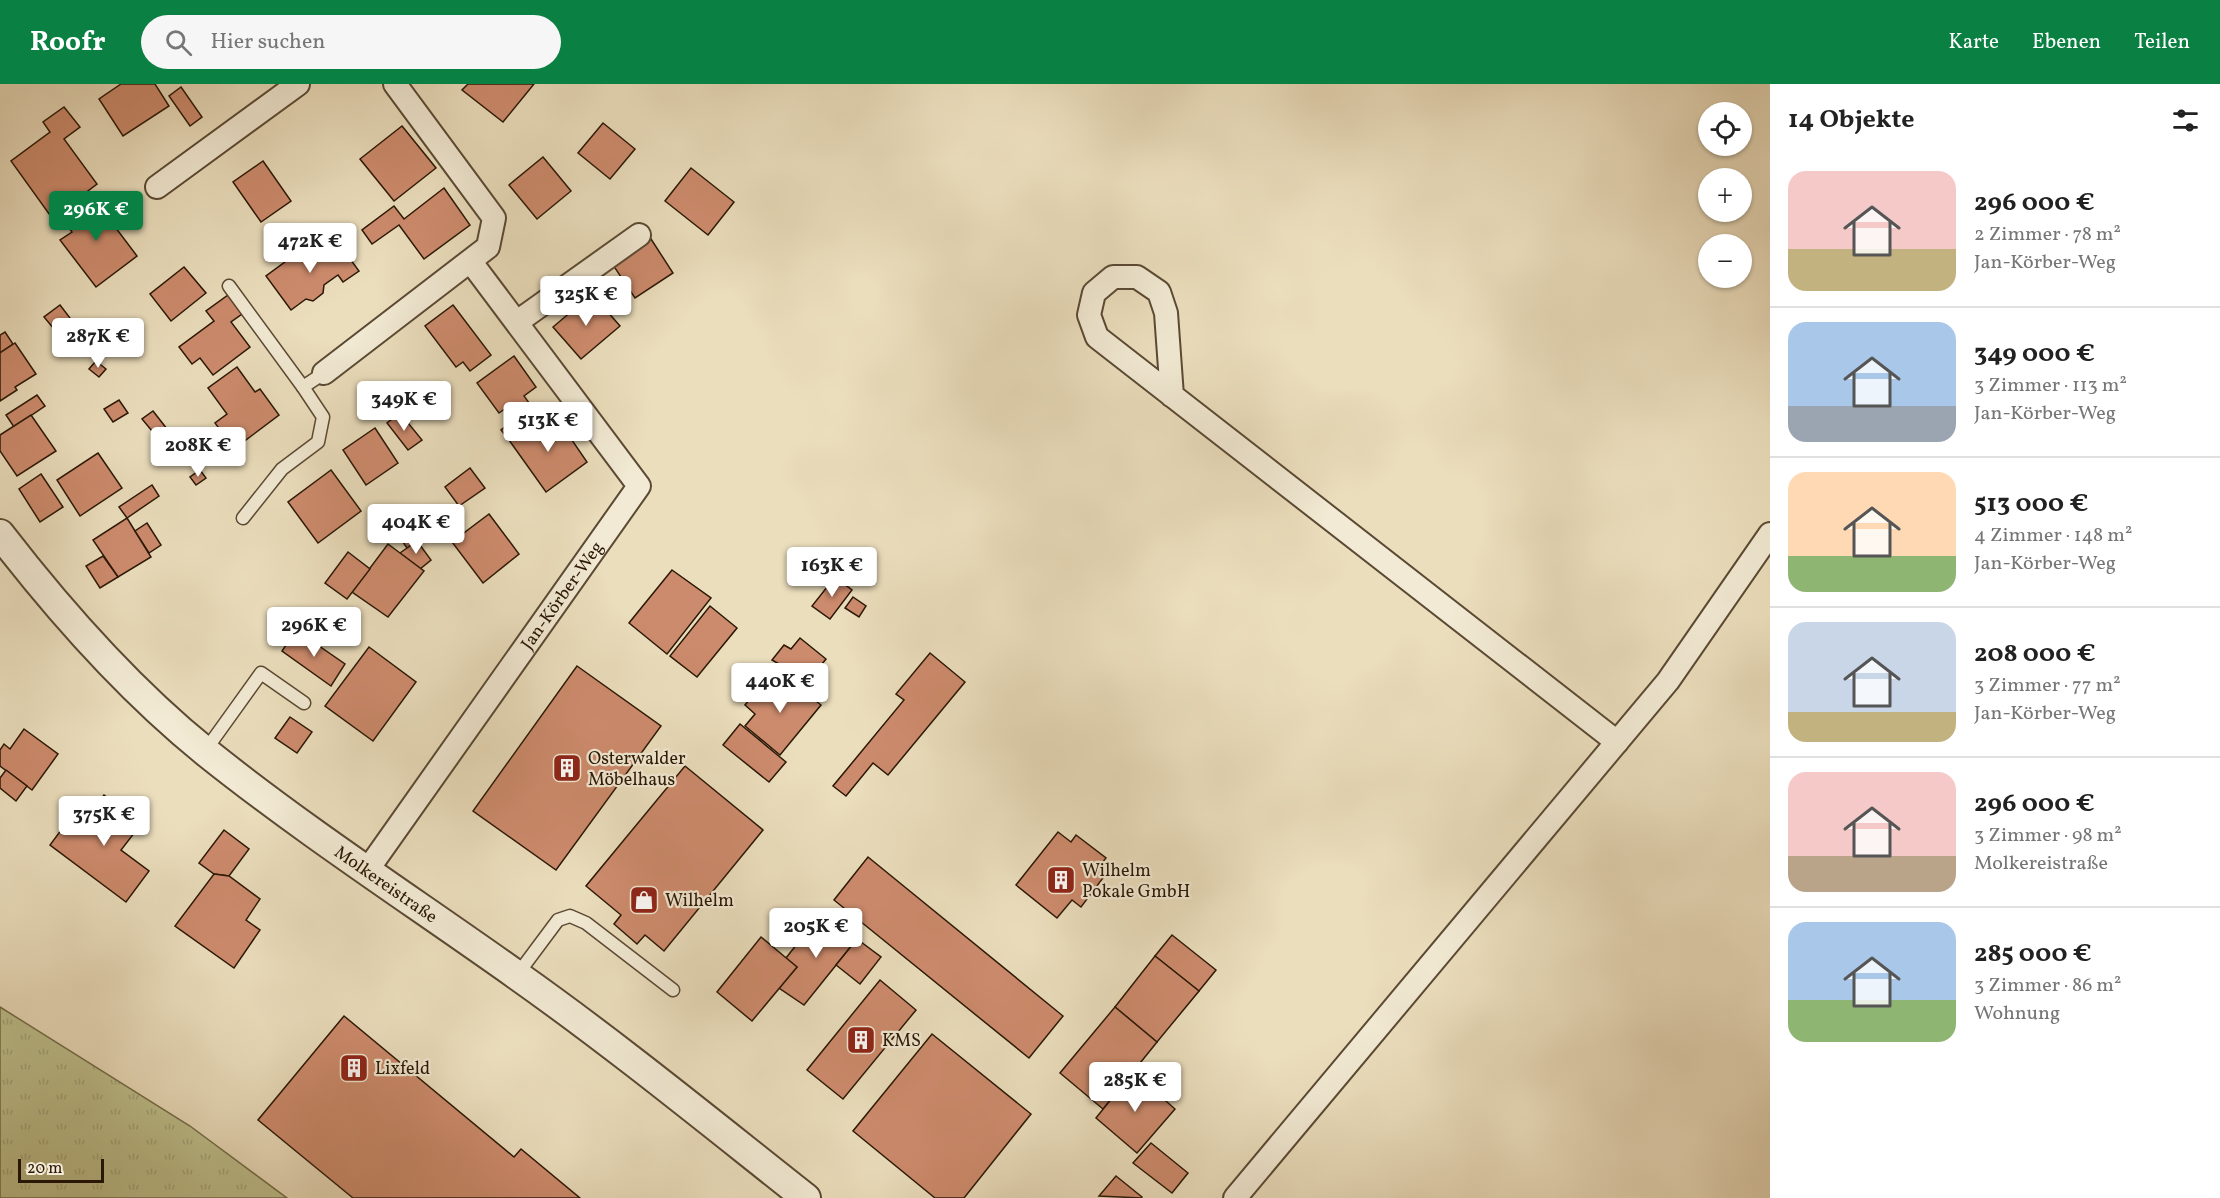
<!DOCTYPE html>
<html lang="de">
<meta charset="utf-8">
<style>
:root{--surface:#fff;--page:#f6f6f6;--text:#222;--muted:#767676;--line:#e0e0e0;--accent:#0b8043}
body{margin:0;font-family:Vollkorn,serif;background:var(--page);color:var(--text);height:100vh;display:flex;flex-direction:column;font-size:22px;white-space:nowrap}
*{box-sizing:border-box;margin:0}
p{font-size:20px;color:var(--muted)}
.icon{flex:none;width:33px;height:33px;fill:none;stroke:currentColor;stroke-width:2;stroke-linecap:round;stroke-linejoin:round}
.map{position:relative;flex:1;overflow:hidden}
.drawer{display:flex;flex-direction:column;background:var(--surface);width:450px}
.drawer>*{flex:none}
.fabs{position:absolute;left:1698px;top:18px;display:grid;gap:12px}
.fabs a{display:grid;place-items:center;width:54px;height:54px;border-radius:50%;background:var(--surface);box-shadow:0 2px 4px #0004;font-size:30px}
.scale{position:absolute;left:18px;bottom:15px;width:86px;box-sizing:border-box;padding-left:6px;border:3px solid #2a1705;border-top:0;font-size:16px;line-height:21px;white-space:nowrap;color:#2a1705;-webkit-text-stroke:4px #f2ead4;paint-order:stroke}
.price{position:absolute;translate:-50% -51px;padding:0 14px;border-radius:6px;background:#fff;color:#222;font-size:20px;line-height:39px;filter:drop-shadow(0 2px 3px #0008)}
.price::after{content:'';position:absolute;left:50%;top:36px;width:18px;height:14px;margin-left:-9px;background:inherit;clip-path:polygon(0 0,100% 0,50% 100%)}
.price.on{background:var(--accent);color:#fff}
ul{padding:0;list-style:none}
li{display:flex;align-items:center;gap:18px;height:150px;padding:0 18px}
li+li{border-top:2px solid var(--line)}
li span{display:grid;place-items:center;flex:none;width:168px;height:120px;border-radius:18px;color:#555}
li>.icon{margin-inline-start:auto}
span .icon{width:72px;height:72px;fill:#fffc;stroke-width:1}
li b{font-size:26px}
h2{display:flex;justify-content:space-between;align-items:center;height:72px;padding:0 18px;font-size:26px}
header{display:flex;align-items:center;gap:36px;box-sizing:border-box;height:84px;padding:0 30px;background:var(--accent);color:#fff}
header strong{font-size:28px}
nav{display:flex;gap:33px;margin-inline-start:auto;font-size:21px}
.search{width:420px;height:54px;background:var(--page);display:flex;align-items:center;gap:15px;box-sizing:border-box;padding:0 21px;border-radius:33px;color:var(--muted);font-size:22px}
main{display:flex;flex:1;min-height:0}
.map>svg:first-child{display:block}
.grass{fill:url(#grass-tufts);stroke:#746c49;stroke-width:1.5}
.building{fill:#cd8b6d;stroke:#2a1705;stroke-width:1.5}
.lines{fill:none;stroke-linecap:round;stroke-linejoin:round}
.service-casing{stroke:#5a4933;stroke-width:15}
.minor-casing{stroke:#5a4933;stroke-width:26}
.tertiary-casing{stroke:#5a4933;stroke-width:32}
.service{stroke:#f2ead4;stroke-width:12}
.minor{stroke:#f2ead4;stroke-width:22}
.tertiary{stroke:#f2ead4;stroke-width:28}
.labels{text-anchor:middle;stroke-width:4.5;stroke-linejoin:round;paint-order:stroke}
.street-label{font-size:18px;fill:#2a1705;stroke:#f2ead4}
.poi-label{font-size:18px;fill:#2a1705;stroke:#f2ead4;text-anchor:start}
</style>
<header>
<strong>Roofr</strong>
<div class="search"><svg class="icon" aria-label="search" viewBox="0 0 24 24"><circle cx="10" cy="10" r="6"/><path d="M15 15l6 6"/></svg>Hier suchen</div>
<nav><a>Karte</a><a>Ebenen</a><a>Teilen</a></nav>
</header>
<main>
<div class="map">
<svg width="1770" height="1114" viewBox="0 0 1770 1114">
<defs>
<pattern id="grass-tufts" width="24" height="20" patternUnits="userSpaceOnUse" patternTransform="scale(1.5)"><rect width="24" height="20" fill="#bdc08d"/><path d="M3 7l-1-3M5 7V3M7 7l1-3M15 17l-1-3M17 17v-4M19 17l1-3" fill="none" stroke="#a3a478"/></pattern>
</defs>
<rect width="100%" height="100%" fill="#ebdebd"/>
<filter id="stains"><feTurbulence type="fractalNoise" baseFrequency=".00333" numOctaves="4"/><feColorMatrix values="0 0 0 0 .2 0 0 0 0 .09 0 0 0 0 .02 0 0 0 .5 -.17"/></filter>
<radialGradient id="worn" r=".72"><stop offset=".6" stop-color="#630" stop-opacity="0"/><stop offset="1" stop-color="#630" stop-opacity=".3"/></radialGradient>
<polygon class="grass" points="0,923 190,1042 287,1114 0,1114"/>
<g class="building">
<polygon points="121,0 155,0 169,22 123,52 99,15"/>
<polygon points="468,0 534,0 503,38 462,6"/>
<polygon points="181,3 202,33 190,42 169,12"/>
<polygon points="64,23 80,43 64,55 97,100 52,134 11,77 50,48 43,38"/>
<polygon points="603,39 635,65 610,95 578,69"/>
<polygon points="402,42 436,84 394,117 360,75"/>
<polygon points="543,73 571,107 537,135 509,101"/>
<polygon points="263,77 291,117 261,138 233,98"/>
<polygon points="691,84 734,118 708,151 665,117"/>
<polygon points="444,104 470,141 424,175 399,141 372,160 362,146 394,122 404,135"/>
<polygon points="91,111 137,172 96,203 60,156 72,148 61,134"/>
<polygon points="316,155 329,173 342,164 359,187 343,198 338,191 324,201 323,209 313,217 306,215 291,226 266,192"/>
<polygon points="651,155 673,189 635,214 613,181"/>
<polygon points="184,183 206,209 171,237 150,210"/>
<polygon points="592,210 620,242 581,275 553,243"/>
<polygon points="228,211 242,230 231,238 250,263 213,291 200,274 192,280 179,263 214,237 206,227"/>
<polygon points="60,221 70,234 54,245 44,233"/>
<polygon points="453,221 491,271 470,287 463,278 456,283 425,242"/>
<polygon points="5,248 13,260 0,269 0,251"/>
<polygon points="15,259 36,290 15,303 17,306 0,317 0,269"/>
<polygon points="514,272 536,303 524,312 540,334 509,356 501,346 517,334 509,322 499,329 477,299"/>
<polygon points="96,277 106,285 99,293 89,285"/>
<polygon points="237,283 255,308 260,305 279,331 234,365 215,339 227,330 208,304"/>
<polygon points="37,311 45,322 14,343 6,331"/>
<polygon points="119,316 128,329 113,338 104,325"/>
<polygon points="153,327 167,345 157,353 142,335"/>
<polygon points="400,329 422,356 408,366 387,339"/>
<polygon points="31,331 56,367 17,392 0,367 0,351"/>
<polygon points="540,334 550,348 561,340 587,378 546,408 509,356"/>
<polygon points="375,344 398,379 366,401 343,366"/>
<polygon points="98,369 122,404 80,432 57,396"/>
<polygon points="470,384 485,404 459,422 445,403"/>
<polygon points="200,386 206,394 196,401 190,393"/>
<polygon points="331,386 361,427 318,459 288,418"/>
<polygon points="41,390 63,423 40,438 19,405"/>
<polygon points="152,401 159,412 127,434 119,423"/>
<polygon points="489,430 519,470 483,499 452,458"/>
<polygon points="127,434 151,473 118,493 93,456"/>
<polygon points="404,437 417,457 407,464 393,444"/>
<polygon points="147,439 161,461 149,469 135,447"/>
<polygon points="417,457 431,476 420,485 400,469"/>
<polygon points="388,460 424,487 388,533 352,508"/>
<polygon points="348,468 370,485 347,515 325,499"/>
<polygon points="103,472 118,493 100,504 86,482"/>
<polygon points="672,486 711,514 667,570 629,539"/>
<polygon points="835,493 852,506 830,535 812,522"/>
<polygon points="853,513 866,522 859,533 845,524"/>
<polygon points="710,522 737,544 697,593 670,572"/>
<polygon points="296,546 345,580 331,602 282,567"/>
<polygon points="800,554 826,575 802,605 774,585 779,580 772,576 784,561 791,565"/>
<polygon points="369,563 416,598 373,657 325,622"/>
<polygon points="930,569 965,598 888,691 873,679 846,712 833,702 904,616 896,610"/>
<polygon points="577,582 661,642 556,786 473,727"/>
<polygon points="783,591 821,621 780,671 745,642 755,630 745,621 758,605 766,612"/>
<polygon points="290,633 312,648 297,669 275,654"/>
<polygon points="740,640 786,678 769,698 723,661"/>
<polygon points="24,645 58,670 32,706 0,682 0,666 4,660 10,665"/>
<polygon points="685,682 763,746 664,867 645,851 637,860 614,840 621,831 586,802"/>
<polygon points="6,686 27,702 16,717 0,704 0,694"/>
<polygon points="104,711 142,739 121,766 149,787 126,818 50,761 73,730 84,738"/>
<polygon points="224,746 249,765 229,792 214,790 199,779"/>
<polygon points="1058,748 1071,758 1076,751 1106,774 1098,784 1106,790 1081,823 1072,816 1057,834 1016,801"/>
<polygon points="868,773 1063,932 1029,974 834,816"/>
<polygon points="214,790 229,792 260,815 246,836 260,846 234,884 175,842"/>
<polygon points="831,832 857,855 804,921 779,904 797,883 786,874 812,841 820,847"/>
<polygon points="1172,851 1216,886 1199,907 1155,872"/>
<polygon points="761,853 797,883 752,937 717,908"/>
<polygon points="857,855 881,873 860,900 836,881"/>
<polygon points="1155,872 1199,907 1157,958 1115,923"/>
<polygon points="880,896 916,926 843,1015 807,986"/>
<polygon points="1115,923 1157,958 1103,1025 1060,989"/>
<polygon points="344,932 514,1073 521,1065 580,1114 353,1114 258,1036"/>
<polygon points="932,950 1031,1030 964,1114 935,1114 853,1047"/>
<polygon points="1133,988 1175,1025 1137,1069 1096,1034"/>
<polygon points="1151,1059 1188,1089 1172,1109 1133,1079"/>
<polygon points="1116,1092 1142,1113 1141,1114 1099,1112"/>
</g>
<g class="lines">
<g class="service-casing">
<g id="service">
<polyline points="229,202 303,303"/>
<polyline points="243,434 282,385 318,358 323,333 303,303 324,289"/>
<polyline points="205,667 261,589 304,619"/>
<polyline points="517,891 558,836 570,832 586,839 673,906"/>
</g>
</g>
<g class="minor-casing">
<g id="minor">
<polyline points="157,103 298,0"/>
<polyline points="517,238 639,151"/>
<polyline points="324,289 488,163 494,134 395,0"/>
<polyline points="1172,312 1166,229 1159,208 1137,193 1113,193 1094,209 1089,231 1097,253 1617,658"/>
<path id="s1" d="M366,788L639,402L471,178"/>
<polyline points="1235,1114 1668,597 1770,450"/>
</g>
</g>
<g class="tertiary-casing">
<g id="tertiary">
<path id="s2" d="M0,450C61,529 128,605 206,668C306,748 414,818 518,892C617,962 711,1039 806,1114"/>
</g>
</g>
<use href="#service" class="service"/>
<use href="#minor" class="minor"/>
<use href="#tertiary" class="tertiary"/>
</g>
<defs>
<g id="building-square" transform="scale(1.5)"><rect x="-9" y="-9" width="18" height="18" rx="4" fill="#8f2418" stroke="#f2ead4"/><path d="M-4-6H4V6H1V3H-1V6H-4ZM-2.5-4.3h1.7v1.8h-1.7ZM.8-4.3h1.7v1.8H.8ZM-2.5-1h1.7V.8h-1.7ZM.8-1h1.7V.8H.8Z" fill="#fff"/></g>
<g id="shop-square" transform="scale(1.5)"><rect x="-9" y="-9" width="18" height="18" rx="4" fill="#8f2418" stroke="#f2ead4"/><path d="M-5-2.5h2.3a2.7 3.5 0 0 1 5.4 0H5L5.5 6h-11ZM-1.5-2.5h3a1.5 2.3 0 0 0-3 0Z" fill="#fff"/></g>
</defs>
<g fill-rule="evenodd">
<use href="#building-square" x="567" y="684"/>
<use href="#building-square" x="1061" y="796"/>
<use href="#shop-square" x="644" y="816"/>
<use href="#building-square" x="861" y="956"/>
<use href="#building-square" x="354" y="984"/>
</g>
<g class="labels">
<g class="street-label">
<text dy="6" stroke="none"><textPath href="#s1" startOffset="339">Jan-Körber-Weg</textPath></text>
<text dy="6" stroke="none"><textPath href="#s2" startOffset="524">Molkereistraße</textPath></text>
</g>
<g class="poi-label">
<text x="588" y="680">Osterwalder<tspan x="588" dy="21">Möbelhaus</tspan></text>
<text x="1082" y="792">Wilhelm<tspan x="1082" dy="21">Pokale GmbH</tspan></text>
<text x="665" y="822">Wilhelm</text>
<text x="882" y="962">KMS</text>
<text x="375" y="990">Lixfeld</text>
</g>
</g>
<rect width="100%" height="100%" filter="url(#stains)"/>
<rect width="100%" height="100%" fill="url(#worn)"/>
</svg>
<div class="fabs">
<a><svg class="icon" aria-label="locate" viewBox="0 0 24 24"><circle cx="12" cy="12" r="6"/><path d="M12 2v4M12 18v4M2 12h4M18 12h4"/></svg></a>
<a>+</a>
<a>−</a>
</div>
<div class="scale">20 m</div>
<b class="price on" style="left:96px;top:158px">296K €</b>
<b class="price" style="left:310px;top:190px">472K €</b>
<b class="price" style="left:586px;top:243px">325K €</b>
<b class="price" style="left:98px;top:285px">287K €</b>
<b class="price" style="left:404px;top:348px">349K €</b>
<b class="price" style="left:548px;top:369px">513K €</b>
<b class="price" style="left:198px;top:394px">208K €</b>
<b class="price" style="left:416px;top:471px">404K €</b>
<b class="price" style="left:832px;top:514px">163K €</b>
<b class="price" style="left:314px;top:574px">296K €</b>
<b class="price" style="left:780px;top:630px">440K €</b>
<b class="price" style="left:104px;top:763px">375K €</b>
<b class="price" style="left:816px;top:875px">205K €</b>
<b class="price" style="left:1135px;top:1029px">285K €</b>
</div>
<section class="drawer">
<h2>14 Objekte<svg class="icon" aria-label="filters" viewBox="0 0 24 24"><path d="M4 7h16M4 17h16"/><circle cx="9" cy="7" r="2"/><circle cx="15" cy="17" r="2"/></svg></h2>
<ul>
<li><span style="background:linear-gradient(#f6c9c9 65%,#c2b280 0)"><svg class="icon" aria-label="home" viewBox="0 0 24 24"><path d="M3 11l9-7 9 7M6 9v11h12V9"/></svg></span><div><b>296 000 €</b><p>2 Zimmer · 78 m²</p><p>Jan-Körber-Weg</p></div></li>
<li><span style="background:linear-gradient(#a9c7e8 70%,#9aa5b1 0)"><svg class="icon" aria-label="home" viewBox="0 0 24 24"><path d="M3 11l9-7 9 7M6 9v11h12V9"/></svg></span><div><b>349 000 €</b><p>3 Zimmer · 113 m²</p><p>Jan-Körber-Weg</p></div></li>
<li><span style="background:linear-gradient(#ffd9b3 70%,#8fb573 0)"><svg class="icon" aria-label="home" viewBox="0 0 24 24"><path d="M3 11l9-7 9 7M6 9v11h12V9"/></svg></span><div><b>513 000 €</b><p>4 Zimmer · 148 m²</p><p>Jan-Körber-Weg</p></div></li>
<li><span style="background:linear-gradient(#c9d6e8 75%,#c2b280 0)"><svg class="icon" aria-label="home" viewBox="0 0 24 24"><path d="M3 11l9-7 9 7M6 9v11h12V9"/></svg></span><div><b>208 000 €</b><p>3 Zimmer · 77 m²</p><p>Jan-Körber-Weg</p></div></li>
<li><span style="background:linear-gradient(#f6c9c9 70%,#b9a48a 0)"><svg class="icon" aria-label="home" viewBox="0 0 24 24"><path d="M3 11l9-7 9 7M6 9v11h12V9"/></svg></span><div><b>296 000 €</b><p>3 Zimmer · 98 m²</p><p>Molkereistraße</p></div></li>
<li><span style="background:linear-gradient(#a9c7e8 65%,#8fb573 0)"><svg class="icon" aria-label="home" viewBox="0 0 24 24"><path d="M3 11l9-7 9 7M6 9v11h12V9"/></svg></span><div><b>285 000 €</b><p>3 Zimmer · 86 m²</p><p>Wohnung</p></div></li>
</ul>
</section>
</main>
